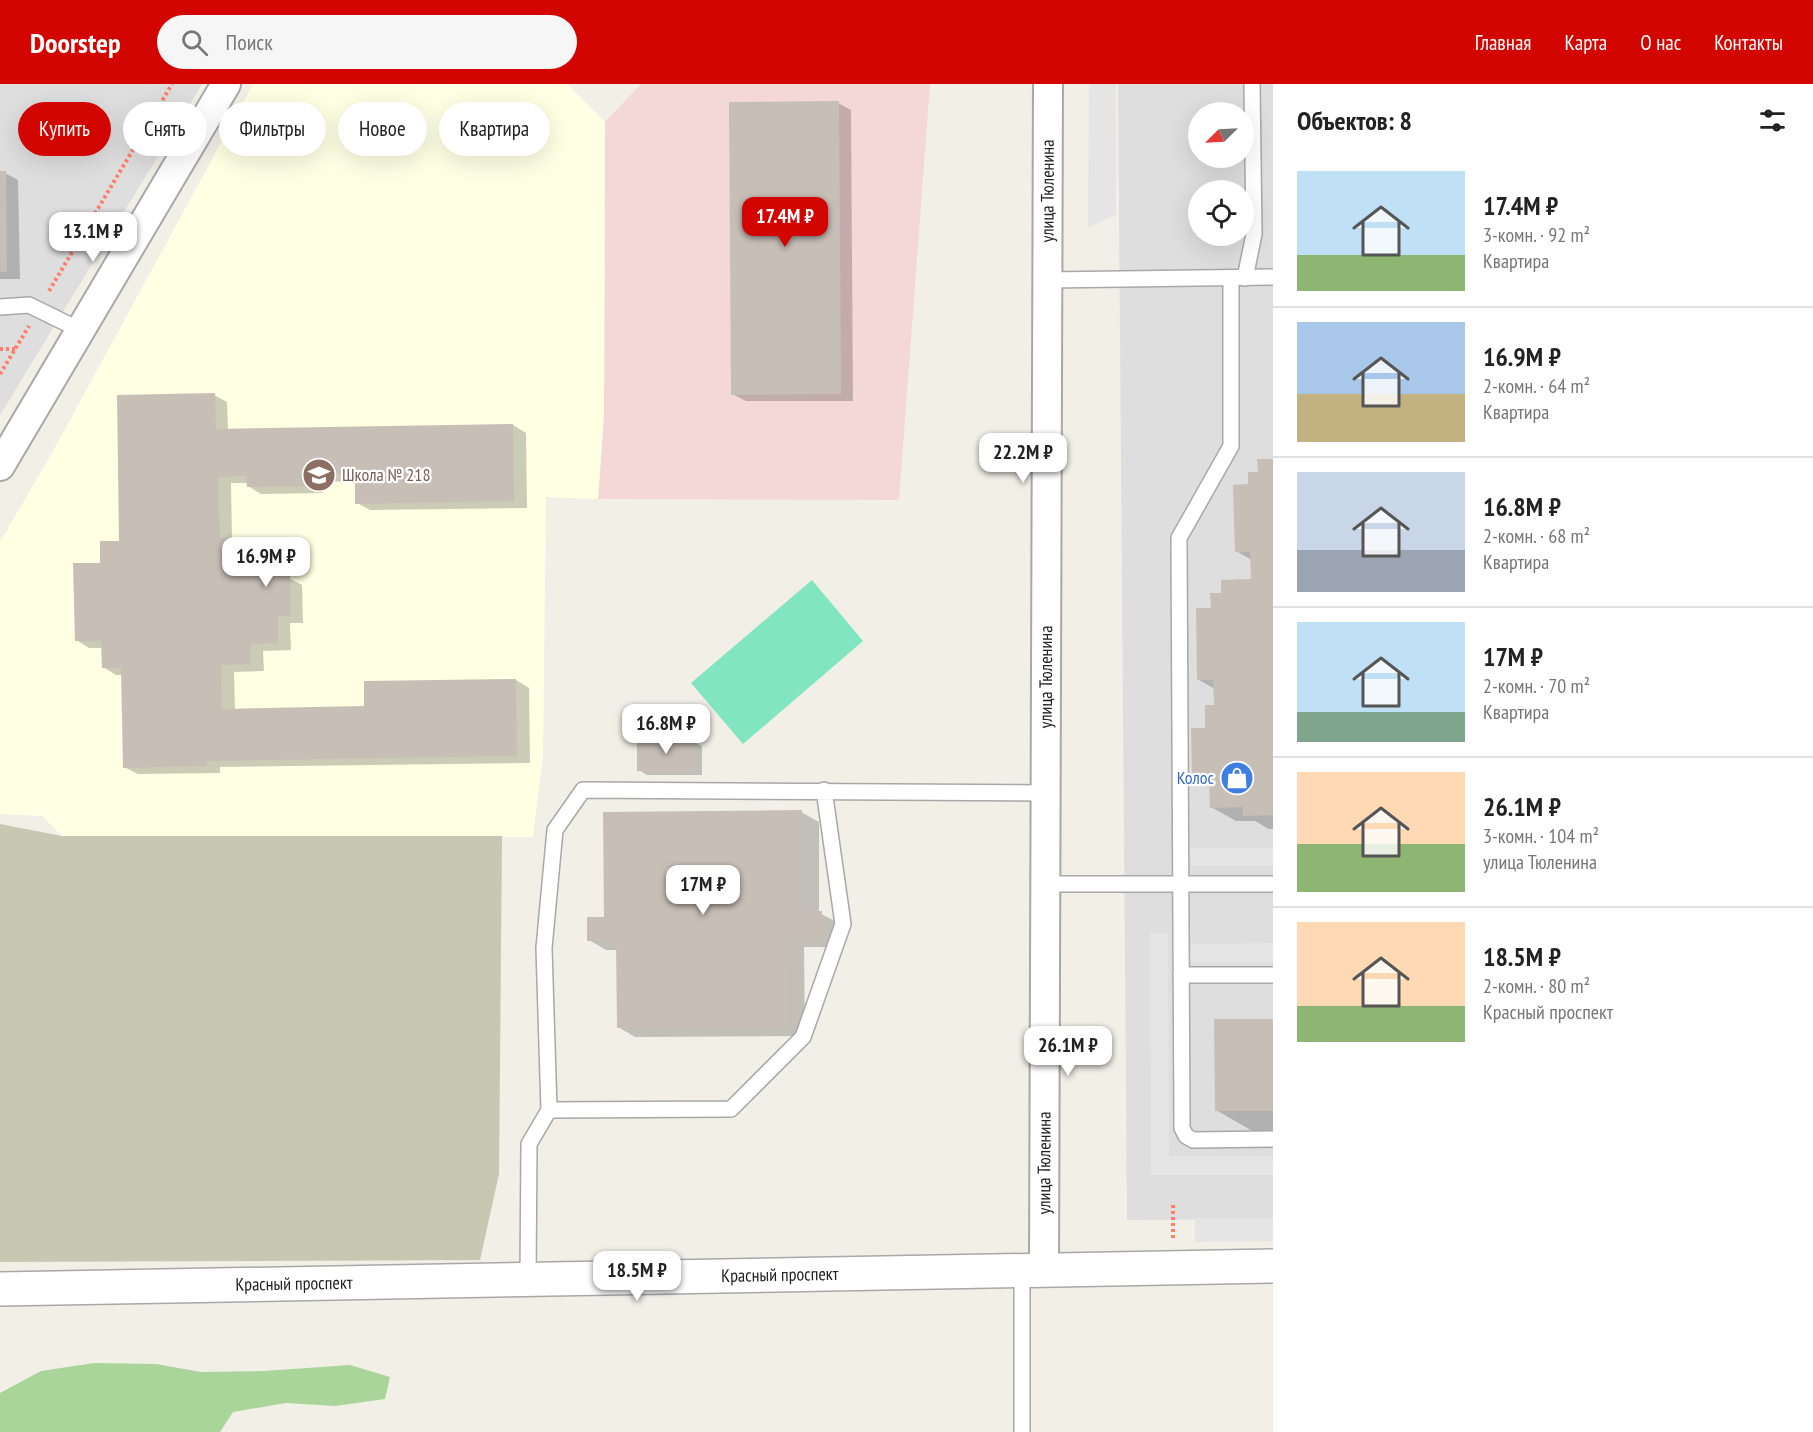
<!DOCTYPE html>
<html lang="ru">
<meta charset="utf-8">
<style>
:root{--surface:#fff;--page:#f6f6f6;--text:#222;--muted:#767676;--line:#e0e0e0;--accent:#d20500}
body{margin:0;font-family:"PT Sans Narrow",sans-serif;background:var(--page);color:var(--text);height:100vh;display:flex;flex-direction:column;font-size:22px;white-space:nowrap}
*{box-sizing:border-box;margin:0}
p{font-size:20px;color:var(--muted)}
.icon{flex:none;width:33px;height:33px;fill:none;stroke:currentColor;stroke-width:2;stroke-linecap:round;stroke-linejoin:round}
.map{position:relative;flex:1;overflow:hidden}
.drawer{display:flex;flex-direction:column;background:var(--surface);width:540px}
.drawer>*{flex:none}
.top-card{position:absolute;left:18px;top:18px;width:570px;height:54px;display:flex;gap:12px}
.needle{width:39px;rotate:246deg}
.fabs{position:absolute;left:1188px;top:18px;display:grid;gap:12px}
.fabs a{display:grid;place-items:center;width:66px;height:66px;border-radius:50%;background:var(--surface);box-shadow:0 6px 24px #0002;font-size:30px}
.price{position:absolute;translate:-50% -51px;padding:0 14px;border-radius:12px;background:#fff;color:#222;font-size:20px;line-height:39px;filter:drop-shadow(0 2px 3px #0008)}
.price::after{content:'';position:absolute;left:50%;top:36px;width:18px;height:14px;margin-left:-9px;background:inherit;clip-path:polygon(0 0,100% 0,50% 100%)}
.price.selected{background:var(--accent);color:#fff}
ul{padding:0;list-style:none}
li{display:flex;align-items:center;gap:18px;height:150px;padding:0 24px}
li+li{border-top:2px solid var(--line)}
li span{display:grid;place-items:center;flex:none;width:168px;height:120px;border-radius:0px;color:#555}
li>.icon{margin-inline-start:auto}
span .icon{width:72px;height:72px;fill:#fffc;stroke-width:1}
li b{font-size:26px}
h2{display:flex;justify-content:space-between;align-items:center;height:72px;padding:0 24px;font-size:26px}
.tag{padding:0 21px;border-radius:27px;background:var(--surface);box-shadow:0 6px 24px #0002;font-size:21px;line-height:54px}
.tag.selected{background:var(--accent);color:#fff}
header{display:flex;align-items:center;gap:36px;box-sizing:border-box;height:84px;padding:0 30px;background:var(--accent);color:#fff}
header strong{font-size:28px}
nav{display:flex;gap:33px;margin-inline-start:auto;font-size:21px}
.search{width:420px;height:54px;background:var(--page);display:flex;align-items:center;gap:15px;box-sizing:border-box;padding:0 21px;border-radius:33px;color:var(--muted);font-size:22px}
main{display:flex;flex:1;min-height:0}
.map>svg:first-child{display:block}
.residential{fill:#dfdede;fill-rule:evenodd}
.commercial{fill:#f3d8d6}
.education{fill:#feffe3}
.construction{fill:#c7c7b2}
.forest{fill:#a9d49a}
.pitch{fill:#81e5c1}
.parking{fill:#e5e5e5}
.shadow{fill:#0003}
.building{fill:#c7beb6}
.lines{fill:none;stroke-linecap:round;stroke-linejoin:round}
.service-casing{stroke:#a8a8a8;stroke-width:18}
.minor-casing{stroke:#a8a8a8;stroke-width:32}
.tertiary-casing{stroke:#a8a8a8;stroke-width:36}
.path{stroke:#ff7e6b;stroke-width:4;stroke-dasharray:3 3;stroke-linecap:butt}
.service{stroke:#fff;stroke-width:15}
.minor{stroke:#fff;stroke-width:28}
.tertiary{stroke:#fff;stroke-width:33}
.labels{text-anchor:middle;stroke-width:4.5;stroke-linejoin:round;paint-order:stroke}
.street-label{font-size:18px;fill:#212121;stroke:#fff}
.education-label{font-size:18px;fill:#785e54;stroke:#fff;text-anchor:start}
.shop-label{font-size:18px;fill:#366cbe;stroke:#fff;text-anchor:end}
</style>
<header>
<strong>Doorstep</strong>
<div class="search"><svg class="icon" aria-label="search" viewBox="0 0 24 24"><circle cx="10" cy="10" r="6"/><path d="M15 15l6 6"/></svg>Поиск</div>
<nav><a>Главная</a><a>Карта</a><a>О нас</a><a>Контакты</a></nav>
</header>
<main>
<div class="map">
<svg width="1273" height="1348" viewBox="0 0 1273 1348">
<rect width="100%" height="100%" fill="#f2efe7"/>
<g class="residential">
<polygon points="0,0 202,0 0,331"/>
<path d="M1118,0H1273V1135L1127,1136ZM1198,28H1244V74H1198ZM1198,106H1244V152H1198Z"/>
</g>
<polygon class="commercial" points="641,0 930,0 899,416 598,415 604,329 605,38"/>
<polygon class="education" points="253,0 567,0 605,38 604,329 598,415 546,413 543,672 533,753 62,752 42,732 0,730 0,458 52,369"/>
<polygon class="construction" points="0,740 62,752 502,752 499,1090 480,1176 0,1178"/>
<polygon class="forest" points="94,1279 156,1280 201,1288 264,1287 350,1281 390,1293 385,1315 335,1322 286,1319 233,1328 220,1348 0,1348 0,1309 41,1287"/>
<polygon class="pitch" points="812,496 863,557 743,660 691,599"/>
<g class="parking">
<polygon points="1089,0 1116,0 1116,131 1088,143"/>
<polygon points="1190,764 1273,764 1273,782 1191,782"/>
<polygon points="1150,849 1168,849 1169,1072 1273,1072 1273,1091 1151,1091"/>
<polygon points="1273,859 1273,878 1191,878 1191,860"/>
<polygon points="1195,1134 1273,1134 1273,1157 1195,1158"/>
</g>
<g class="shadow">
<polygon points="838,19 851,26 853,317 746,317 732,310"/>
<polygon points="0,89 5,89 18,96 20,195 0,195"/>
<polygon points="214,311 227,318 228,346 513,341 526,349 527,424 370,426 357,419 356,397 323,398 323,409 261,410 248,402 248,399 231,399 232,455 249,455 262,462 262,473 276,473 289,481 289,494 302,501 303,539 290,539 291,566 263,567 264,587 234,588 235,626 366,624 365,599 516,596 529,604 530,679 220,683 220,689 138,690 124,683 123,591 116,591 103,583 103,564 89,564 76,556 101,480 121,458"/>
<polygon points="1259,376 1273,376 1273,745 1269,745 1255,737 1236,737 1211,723 1211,701 1193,691 1215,623 1215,605 1199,596 1212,525 1223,511 1252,497 1252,476 1236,467 1250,402 1259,390"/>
<polygon points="693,658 702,662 702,691 647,691 639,686"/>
<polygon points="801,728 819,738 819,829 839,839 839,863 804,863 805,952 635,953 618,943 617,866 606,866 589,856 605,835"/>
<polygon points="1216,936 1273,936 1273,1052 1261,1052 1216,1026"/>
</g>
<g class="building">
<polygon points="839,17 841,310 731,311 729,18"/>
<polygon points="0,87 6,87 7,188 0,188"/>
<polygon points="215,309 216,345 513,340 514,417 355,420 355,390 310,391 310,402 247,403 246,392 218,393 220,454 249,453 250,472 276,472 277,492 290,492 291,532 278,532 278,559 251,560 251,580 221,581 222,625 364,622 364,597 516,595 517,672 207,677 207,682 123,684 121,584 102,584 101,557 75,557 73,479 100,479 100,457 119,457 117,311"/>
<polygon points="1257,375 1273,375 1273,731 1243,732 1243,723 1210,724 1209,692 1192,692 1191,644 1205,644 1205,621 1214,621 1213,596 1197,596 1196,524 1211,524 1210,509 1221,509 1221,496 1251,495 1250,468 1235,468 1233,401 1248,400 1248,388 1258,388"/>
<rect x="637" y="656" width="57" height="31"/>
<polygon points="802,726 802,827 822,827 822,854 787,854 788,943 617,944 616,857 587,857 587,833 604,833 603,728"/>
<polygon points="1214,935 1273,935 1273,1027 1215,1027"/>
</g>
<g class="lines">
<g class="service-casing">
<g id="service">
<polyline points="1231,194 1231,362 1179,454 1182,1044 1186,1052 1193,1056 1273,1055"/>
<polyline points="1245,194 1254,150 1252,0"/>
<polyline points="1047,196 1273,193"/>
<polyline points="0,223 29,221 80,246"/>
<polyline points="824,706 843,840 803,953 731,1025 549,1026 544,864 555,746 583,706 1045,709"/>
<polyline points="1045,800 1273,800"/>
<polyline points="1181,891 1273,891"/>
<polyline points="528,1195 529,1060 549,1026"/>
<polyline points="1022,1348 1022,1185"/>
</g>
</g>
<g class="minor-casing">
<g id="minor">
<polyline points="0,382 226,0"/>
<path id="s1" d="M1044,1185L1048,0"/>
</g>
</g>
<g class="tertiary-casing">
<g id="tertiary">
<path id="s2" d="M0,1205L1273,1182"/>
</g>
</g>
<g class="path">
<polyline points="49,207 172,0"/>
<polyline points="0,265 15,265"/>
<polyline points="0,290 29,242"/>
<polyline points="1173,1121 1173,1154"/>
</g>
<use href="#service" class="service"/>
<use href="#minor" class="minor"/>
<use href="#tertiary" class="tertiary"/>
</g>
<defs>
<g id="school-disc" transform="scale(1.725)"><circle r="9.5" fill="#8d6e63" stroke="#fff"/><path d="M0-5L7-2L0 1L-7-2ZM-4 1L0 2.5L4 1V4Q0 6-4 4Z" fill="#fff"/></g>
<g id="shop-disc" transform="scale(1.725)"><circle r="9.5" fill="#3f7fe0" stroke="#fff"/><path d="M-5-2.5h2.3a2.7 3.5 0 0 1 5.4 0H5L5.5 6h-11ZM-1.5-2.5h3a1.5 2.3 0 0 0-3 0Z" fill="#fff"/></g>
</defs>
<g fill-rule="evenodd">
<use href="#school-disc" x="319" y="391"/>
<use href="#shop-disc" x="1237" y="694"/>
</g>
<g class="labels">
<g class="street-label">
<text dy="6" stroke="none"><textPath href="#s1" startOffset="1078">улица Тюленина</textPath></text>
<text dy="6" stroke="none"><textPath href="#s1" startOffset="592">улица Тюленина</textPath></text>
<text dy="6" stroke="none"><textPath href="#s1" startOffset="106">улица Тюленина</textPath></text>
<text dy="6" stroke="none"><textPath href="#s2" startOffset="780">Красный проспект</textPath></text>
<text dy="6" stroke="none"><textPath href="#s2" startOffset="294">Красный проспект</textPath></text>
</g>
<g class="education-label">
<text x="342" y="397">Школа № 218</text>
</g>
<g class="shop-label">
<text x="1214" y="700">Колос</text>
</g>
</g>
</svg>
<div class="fabs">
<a><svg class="needle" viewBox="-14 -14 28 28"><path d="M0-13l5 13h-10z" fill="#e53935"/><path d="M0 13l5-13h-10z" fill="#767676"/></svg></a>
<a><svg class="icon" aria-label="locate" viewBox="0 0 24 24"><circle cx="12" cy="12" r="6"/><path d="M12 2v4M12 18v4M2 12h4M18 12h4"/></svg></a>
</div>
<b class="price selected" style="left:785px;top:164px">17.4M ₽</b>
<b class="price" style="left:93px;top:179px">13.1M ₽</b>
<b class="price" style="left:1023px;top:400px">22.2M ₽</b>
<b class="price" style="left:266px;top:504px">16.9M ₽</b>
<b class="price" style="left:666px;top:671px">16.8M ₽</b>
<b class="price" style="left:703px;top:832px">17M ₽</b>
<b class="price" style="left:1068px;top:993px">26.1M ₽</b>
<b class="price" style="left:637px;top:1218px">18.5M ₽</b>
<div class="top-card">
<a class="tag selected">Купить</a>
<a class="tag">Снять</a>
<a class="tag">Фильтры</a>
<a class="tag">Новое</a>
<a class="tag">Квартира</a>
</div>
</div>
<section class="drawer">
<h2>Объектов: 8<svg class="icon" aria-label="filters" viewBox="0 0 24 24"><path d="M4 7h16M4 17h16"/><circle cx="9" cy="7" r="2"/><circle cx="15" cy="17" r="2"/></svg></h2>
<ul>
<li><span style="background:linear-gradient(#bfe0f5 70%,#8fb573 0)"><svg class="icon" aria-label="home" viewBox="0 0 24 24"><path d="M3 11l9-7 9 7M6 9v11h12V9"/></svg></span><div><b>17.4M ₽</b><p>3-комн. · 92 m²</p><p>Квартира</p></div></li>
<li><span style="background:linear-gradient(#a9c7e8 60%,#c2b280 0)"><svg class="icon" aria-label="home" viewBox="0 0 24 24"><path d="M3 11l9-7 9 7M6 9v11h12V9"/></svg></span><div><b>16.9M ₽</b><p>2-комн. · 64 m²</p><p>Квартира</p></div></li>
<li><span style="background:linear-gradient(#c9d6e8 65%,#9aa5b1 0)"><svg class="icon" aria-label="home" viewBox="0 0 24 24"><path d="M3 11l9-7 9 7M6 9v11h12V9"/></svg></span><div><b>16.8M ₽</b><p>2-комн. · 68 m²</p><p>Квартира</p></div></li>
<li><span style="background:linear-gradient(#bfe0f5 75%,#7fa58c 0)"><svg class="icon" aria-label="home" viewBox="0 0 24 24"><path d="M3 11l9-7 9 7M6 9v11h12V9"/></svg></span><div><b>17M ₽</b><p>2-комн. · 70 m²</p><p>Квартира</p></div></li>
<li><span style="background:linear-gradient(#ffd9b3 60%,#8fb573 0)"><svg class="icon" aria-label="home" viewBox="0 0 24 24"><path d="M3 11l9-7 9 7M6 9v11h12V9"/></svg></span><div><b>26.1M ₽</b><p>3-комн. · 104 m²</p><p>улица Тюленина</p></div></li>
<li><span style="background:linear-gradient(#ffd9b3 70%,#8fb573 0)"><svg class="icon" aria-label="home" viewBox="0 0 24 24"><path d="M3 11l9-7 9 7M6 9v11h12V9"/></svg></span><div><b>18.5M ₽</b><p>2-комн. · 80 m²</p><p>Красный проспект</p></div></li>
</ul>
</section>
</main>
